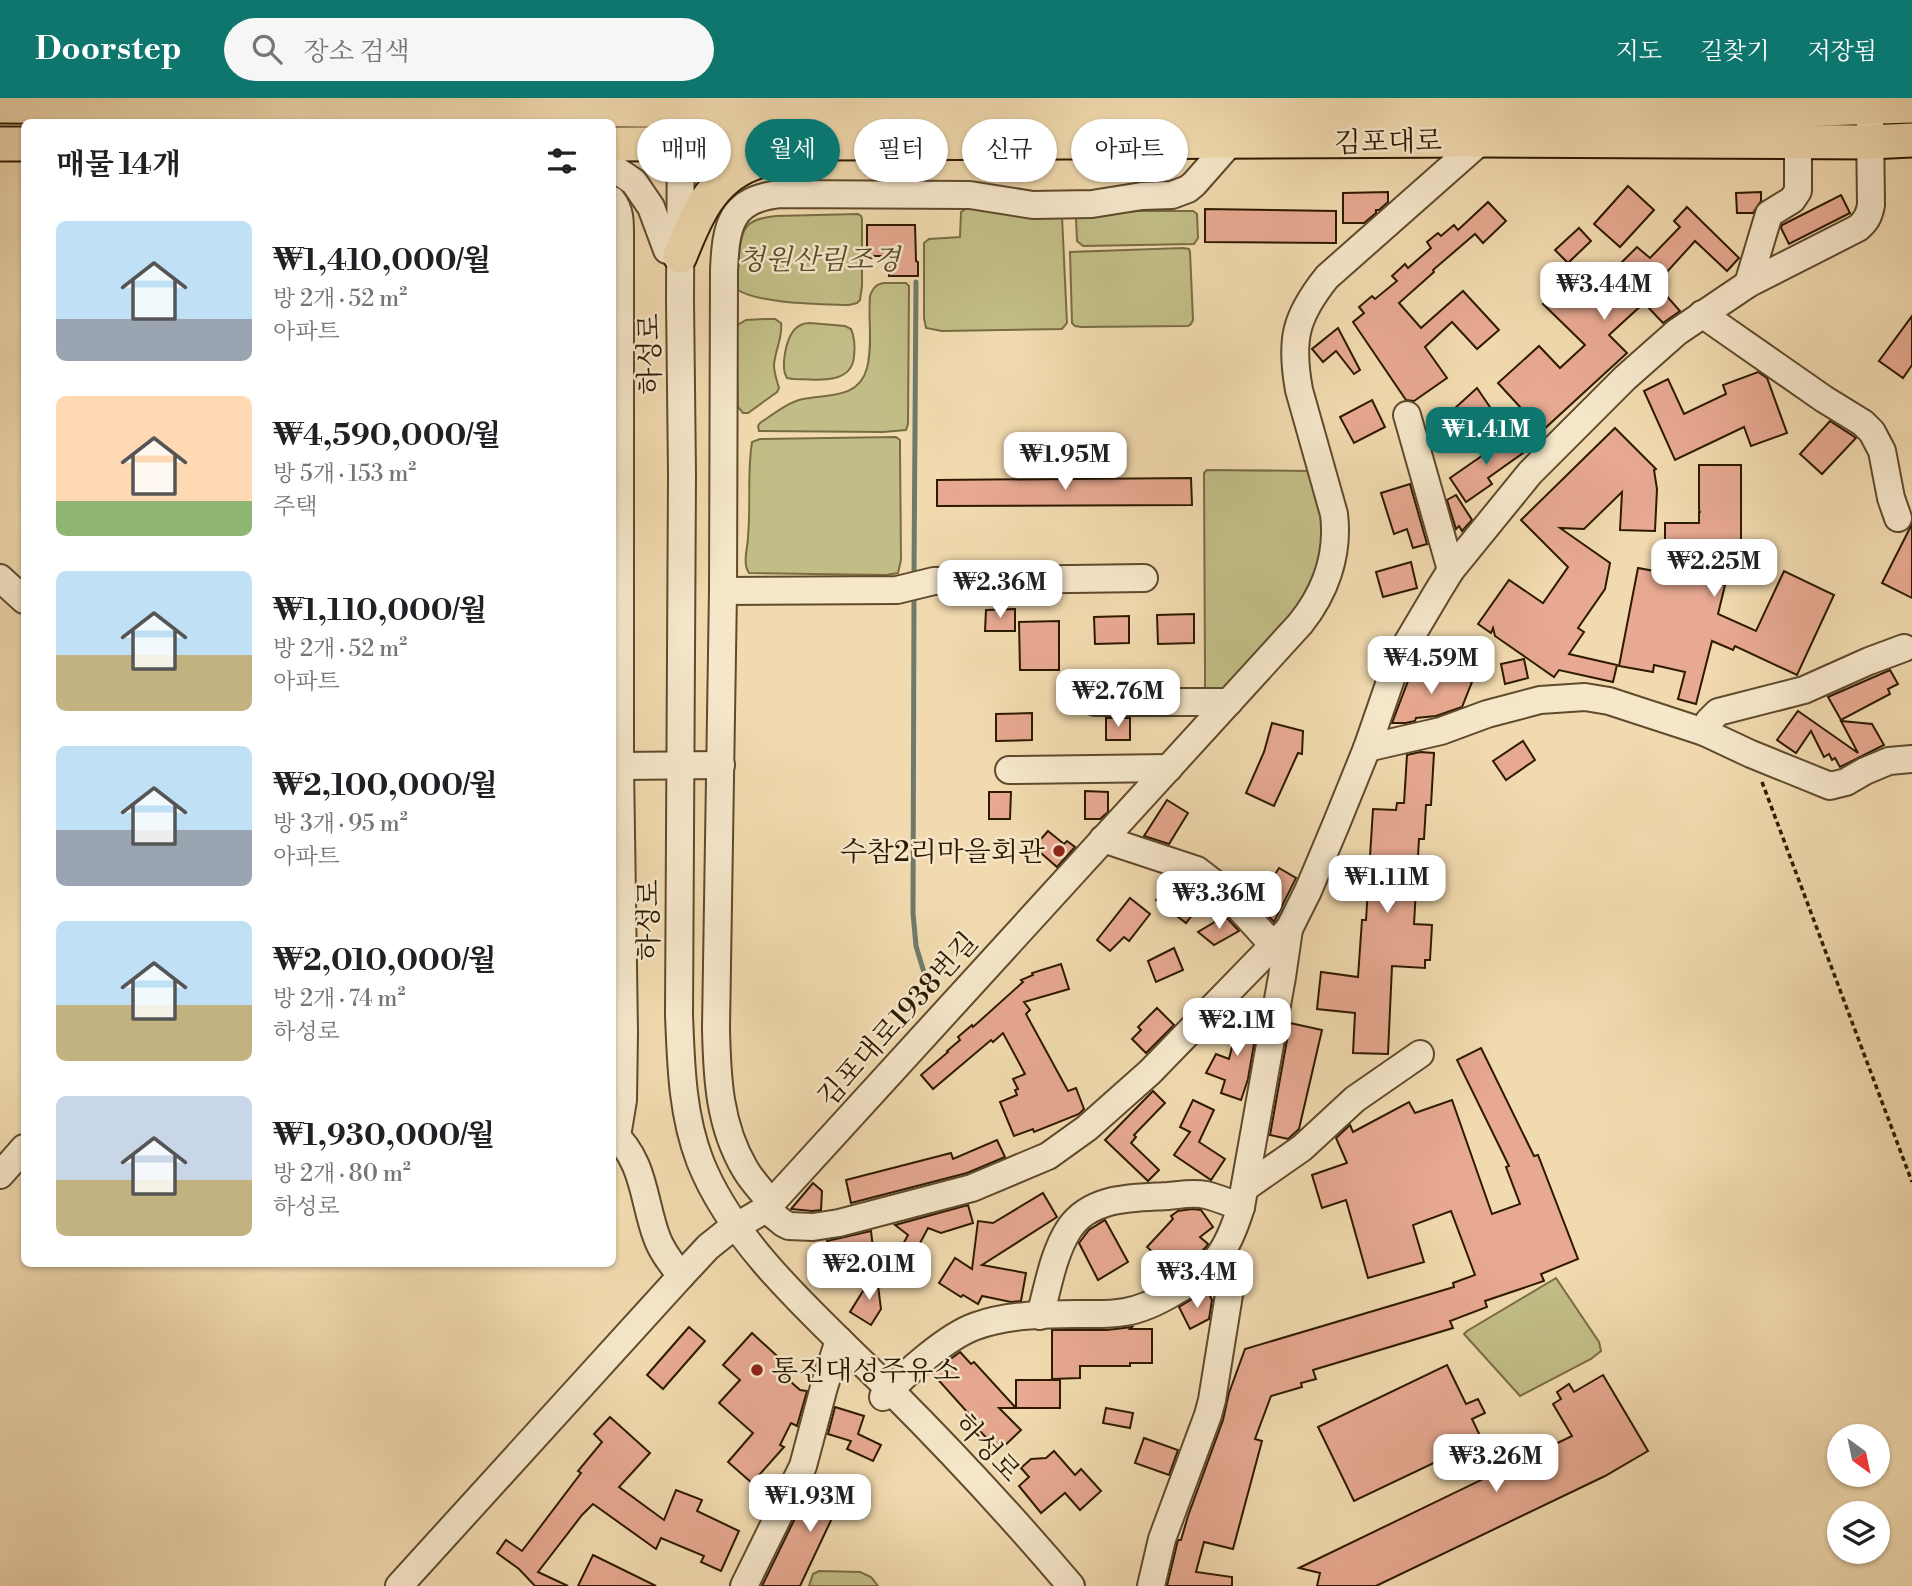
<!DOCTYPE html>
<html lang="ko">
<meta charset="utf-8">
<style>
:root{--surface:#fff;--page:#f6f6f6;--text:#202124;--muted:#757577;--accent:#0f766e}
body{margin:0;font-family:"Libre Bodoni","Noto Serif KR",serif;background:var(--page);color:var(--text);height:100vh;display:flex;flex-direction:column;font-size:26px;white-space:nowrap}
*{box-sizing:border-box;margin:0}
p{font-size:23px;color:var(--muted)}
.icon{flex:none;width:38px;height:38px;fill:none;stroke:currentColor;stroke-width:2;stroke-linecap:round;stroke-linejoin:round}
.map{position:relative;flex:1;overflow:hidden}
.details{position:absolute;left:21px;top:21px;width:595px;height:1148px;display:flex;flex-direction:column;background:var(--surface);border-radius:10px;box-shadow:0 2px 5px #0004}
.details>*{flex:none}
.guide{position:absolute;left:637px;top:21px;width:665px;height:63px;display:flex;gap:14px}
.needle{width:46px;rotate:147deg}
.controls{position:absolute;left:1827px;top:1326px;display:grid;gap:14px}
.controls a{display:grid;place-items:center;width:63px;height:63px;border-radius:50%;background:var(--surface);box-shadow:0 2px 5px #0004;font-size:35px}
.price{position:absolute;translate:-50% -60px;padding:0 16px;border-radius:14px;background:#fff;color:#222;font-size:23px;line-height:46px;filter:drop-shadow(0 2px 4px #0008)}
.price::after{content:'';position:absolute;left:50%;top:42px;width:21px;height:16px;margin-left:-10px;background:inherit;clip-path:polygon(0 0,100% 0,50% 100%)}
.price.current{background:var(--accent);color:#fff}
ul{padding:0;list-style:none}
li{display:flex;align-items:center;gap:21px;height:175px;padding:0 35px}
li span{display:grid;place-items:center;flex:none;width:196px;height:140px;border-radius:10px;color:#555}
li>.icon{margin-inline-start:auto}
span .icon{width:84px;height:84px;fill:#fffc;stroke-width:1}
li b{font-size:30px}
h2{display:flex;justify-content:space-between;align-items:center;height:84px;padding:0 35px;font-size:30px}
.pill{padding:0 24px;border-radius:32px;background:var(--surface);box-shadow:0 2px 5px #0004;font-size:24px;line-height:63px}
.pill.current{background:var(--accent);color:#fff}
header{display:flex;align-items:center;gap:42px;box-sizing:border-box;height:98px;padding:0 35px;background:var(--accent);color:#fff}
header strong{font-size:33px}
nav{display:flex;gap:38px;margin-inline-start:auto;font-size:24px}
.search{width:490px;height:63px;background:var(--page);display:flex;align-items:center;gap:18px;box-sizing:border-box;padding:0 24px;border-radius:38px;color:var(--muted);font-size:26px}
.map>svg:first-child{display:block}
.green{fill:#c2bd86;stroke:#786c43;stroke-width:2}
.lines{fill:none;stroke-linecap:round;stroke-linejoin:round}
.stream{stroke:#707a6a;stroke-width:5}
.building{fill:#e7a991;stroke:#2e1a00;stroke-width:2}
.minor-casing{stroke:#5f4a2c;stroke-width:30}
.major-casing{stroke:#2e1a00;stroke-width:37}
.path{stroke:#2e1a00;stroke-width:3.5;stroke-dasharray:5 3.5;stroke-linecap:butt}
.minor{stroke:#f6e7cb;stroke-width:26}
.major{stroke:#f1daaf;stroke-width:33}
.poi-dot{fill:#8f2418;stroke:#f6e7cb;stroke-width:2.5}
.labels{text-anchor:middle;stroke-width:5;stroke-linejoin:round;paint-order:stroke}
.street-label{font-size:28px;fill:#2e1a00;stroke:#f6e7cb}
.park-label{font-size:28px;font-style:italic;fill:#5a4b28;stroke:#f6e7cb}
.poi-label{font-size:28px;fill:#2e1a00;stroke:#f6e7cb;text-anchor:end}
</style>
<header>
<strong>Doorstep</strong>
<div class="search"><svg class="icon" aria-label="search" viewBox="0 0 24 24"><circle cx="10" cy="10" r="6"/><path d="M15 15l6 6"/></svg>장소 검색</div>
<nav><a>지도</a><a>길찾기</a><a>저장됨</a></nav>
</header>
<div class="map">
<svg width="1912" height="1488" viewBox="0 0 1912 1488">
<rect width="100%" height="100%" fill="#f1daaf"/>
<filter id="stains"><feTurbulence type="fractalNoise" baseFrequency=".00286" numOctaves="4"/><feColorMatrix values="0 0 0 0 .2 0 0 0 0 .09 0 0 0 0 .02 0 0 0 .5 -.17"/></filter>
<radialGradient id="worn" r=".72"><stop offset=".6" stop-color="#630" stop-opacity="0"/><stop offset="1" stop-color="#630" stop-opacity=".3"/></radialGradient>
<g class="green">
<polygon points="967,110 1062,118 1067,225 1062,231 942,233 926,230 924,220 924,145 929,141 960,139 961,114"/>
<polygon points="1193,113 1197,116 1198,140 1194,146 1083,148 1077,143 1076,120 1078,117 1137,113"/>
<path d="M858,116L861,118L862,121V188L860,202L857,205L849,207C822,206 760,206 738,192C737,181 738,169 739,158C741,129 746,121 776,118Z"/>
<polygon points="1183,150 1189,151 1190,154 1193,222 1191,226 1188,228 1081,229 1075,228 1072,225 1070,154"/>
<path d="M884,185H906L909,188L908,326L906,332L883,334L759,333L758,328L760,325C772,317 788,304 803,301C828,296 859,301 867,270C873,247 868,222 870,198C873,190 876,186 884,185Z"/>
<path d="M766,221H775L781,225C783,239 775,252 774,267C774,275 777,283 779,290L777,294L748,315H743L738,309L736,228L746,222Z"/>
<path d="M810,225L845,228L851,231C855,240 855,250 854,259C851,288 814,281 793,281L787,280C780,270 786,240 795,231C799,227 804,225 810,225Z"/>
<path d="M896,339L900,342V350L901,462L898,475L886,477L749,475C742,465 748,450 748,438C751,407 747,375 752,344L760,341Z"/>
<polygon points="1207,372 1311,373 1328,417 1321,481 1232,591 1210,594 1205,589 1205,573 1204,375"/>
<polygon points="1556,1180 1599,1244 1601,1253 1591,1261 1520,1298 1464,1236 1467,1233"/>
<polygon points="819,1473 860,1474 871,1479 878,1488 809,1488 813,1476"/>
</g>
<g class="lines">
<g class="stream">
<polyline points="914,476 916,184"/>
<polyline points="914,498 913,815 916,848 929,891"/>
</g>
</g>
<g class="building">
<polygon points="1628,88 1654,112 1620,149 1594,126"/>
<polygon points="1388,94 1388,104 1379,112 1376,112 1376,115 1364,125 1343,125 1343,95"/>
<polygon points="1761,94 1761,103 1753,115 1737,115 1736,95"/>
<polygon points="1841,97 1850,115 1789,146 1781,130 1782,127"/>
<polygon points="1488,104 1506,123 1483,145 1475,136 1433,172 1434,174 1399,205 1421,230 1463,193 1499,232 1477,251 1452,224 1425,249 1447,280 1414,303 1406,302 1353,224 1364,215 1359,209 1372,198 1375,201 1397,183 1392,178 1405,166 1408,170 1431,150 1427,144 1438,135 1441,138 1454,127 1458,132"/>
<polygon points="1687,109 1739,160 1727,173 1695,143 1656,186 1680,213 1663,225 1644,205 1609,237 1627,255 1542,333 1498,285 1539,248 1560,270 1585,247 1543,206 1573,175 1592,194 1637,149 1650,160 1680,129 1674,123"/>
<polygon points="1205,111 1336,113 1336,145 1205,144"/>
<polygon points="867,127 915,127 916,163 918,164 918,178 889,178 889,158 867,158"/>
<polygon points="1579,130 1591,143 1568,165 1555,152"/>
<polygon points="1912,218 1912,267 1903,280 1879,263"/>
<polygon points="1338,230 1360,272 1354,276 1336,253 1323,264 1312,251"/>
<polygon points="1758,274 1767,280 1787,335 1751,348 1744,329 1675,362 1644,293 1668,281 1684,316 1726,296 1723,287"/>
<polygon points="1477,290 1492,312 1473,330 1454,311"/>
<polygon points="1372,302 1385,329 1354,345 1340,319"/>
<polygon points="1830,323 1856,340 1822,376 1800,356"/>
<polygon points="1615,330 1656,371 1654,372 1657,391 1655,433 1620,432 1622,394 1584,431 1560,430 1610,465 1605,491 1578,530 1584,534 1569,556 1617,567 1613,584 1559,572 1554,579 1495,538 1493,530 1491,535 1478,526 1509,482 1543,505 1568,469 1521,422"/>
<polygon points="1509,335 1523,355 1488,380 1492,386 1466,404 1450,380 1486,355 1484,352"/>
<polygon points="1699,367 1741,367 1741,448 1688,448 1688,479 1725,487 1718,516 1756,533 1784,473 1834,497 1797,577 1735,548 1733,552 1712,543 1696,606 1678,601 1685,574 1654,567 1653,574 1619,568 1638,470 1665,475 1665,425 1699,425 1699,413 1700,415 1699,411"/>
<polygon points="1191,380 1192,407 937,408 937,382"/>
<polygon points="1410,386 1427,446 1413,450 1407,431 1394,436 1381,395"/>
<polygon points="1456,397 1472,422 1462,433 1459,428 1456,431 1447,402"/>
<polygon points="1912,426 1912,500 1882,485"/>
<polygon points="1411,464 1417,490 1383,499 1376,474"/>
<polygon points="1015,511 1015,533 985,533 986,512"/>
<polygon points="1194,516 1194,545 1158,546 1157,517"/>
<polygon points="1129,518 1129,545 1095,546 1094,519"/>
<polygon points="1059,523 1059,572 1020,572 1019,524"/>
<polygon points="1524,561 1528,580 1505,586 1501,566"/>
<polygon points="1413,570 1436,580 1440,571 1472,584 1462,609 1436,618 1416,620 1415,623 1406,625 1392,625"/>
<polygon points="1890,572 1898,586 1888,591 1890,596 1841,622 1828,599"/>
<polygon points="1798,613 1858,655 1841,623 1872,626 1884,647 1840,669 1835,660 1832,662 1829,656 1824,659 1811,633 1796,655 1777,642"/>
<polygon points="1032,615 1032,642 996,643 996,616"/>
<rect x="1106" y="620" width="24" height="22"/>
<polygon points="1272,625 1303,633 1302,656 1298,655 1274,708 1246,695 1264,654"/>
<polygon points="1523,643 1535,662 1506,682 1493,663"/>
<polygon points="1420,654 1434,655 1431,707 1426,707 1424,741 1419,741 1414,826 1432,827 1430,862 1425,862 1425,870 1392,868 1388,956 1353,955 1355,915 1317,911 1321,874 1358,879 1362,822 1366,822 1373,711 1396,712 1397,705 1404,705 1407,657"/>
<polygon points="1085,693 1108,694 1108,714 1100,721 1085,721"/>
<polygon points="989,694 1011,694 1010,721 989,721"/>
<polygon points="1167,702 1188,715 1169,746 1144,738"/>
<polygon points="1048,733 1064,746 1067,743 1075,749 1057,769 1034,749"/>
<polygon points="1279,770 1296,780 1274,824 1264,813 1269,803 1261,798"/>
<polygon points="1173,781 1189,786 1206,799 1186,825 1156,802"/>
<polygon points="1130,800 1150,816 1129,843 1124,839 1110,853 1097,842"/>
<polygon points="1225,818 1239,833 1214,847 1198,834"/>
<polygon points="1174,850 1183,872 1156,884 1148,863"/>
<polygon points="1061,866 1069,891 1024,904 1030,912 1026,916 1068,993 1076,990 1084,1011 1079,1016 1034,1034 1033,1031 1014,1038 1000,1004 1017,997 1015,992 1018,991 1013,981 1025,976 1003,935 993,944 991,942 933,991 921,977 948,954 947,953 960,942 958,939 972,927 973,929 1023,884 1021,882 1033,877 1032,875"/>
<polygon points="1157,910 1174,927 1146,955 1132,941 1141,932 1138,929"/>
<polygon points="1241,913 1259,917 1248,981 1241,1002 1221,995 1225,982 1206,975 1216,956 1229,961"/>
<polygon points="1290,925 1322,932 1299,1031 1288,1041 1270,1037"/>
<polygon points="1481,950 1534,1058 1538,1057 1578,1161 1541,1176 1544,1183 1485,1203 1487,1209 1450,1223 1453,1230 1313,1272 1316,1281 1301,1285 1302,1289 1271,1298 1255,1341 1262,1343 1233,1451 1204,1444 1196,1474 1232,1479 1232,1488 1167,1488 1177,1446 1178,1442 1181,1442 1188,1418 1223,1322 1229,1295 1245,1251 1454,1189 1453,1185 1475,1177 1451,1113 1413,1127 1424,1164 1368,1180 1346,1102 1322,1110 1312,1077 1347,1065 1336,1040 1350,1027 1353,1034 1409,1004 1415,1015 1452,1002 1492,1116 1520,1106 1506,1069 1509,1068 1457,962"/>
<polygon points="1153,993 1165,1005 1134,1037 1136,1039 1131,1045 1159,1072 1148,1083 1105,1042"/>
<polygon points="1193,1002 1214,1012 1199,1044 1225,1061 1211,1082 1174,1057 1190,1034 1180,1029"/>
<polygon points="997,1042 1005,1059 967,1075 851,1105 846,1082 951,1055 953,1061"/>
<polygon points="813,1085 822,1093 821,1112 812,1113 791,1111"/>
<polygon points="1043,1095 1057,1119 982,1167 1026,1175 1021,1203 1011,1204 982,1198 978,1206 963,1197 961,1199 939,1185 955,1160 972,1171 978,1123 993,1125"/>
<polygon points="968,1107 973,1125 941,1135 928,1130 900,1183 887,1176 908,1137 895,1127"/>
<polygon points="1192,1111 1201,1112 1213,1129 1200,1139 1208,1146 1206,1149 1190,1165 1176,1175 1147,1149 1173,1121 1171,1118 1178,1113"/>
<polygon points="1105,1122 1128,1164 1098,1182 1079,1145 1089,1132"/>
<polygon points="871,1133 873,1150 863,1151 862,1147 828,1152 827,1143"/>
<polygon points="876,1172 881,1211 871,1227 850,1214"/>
<polygon points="1207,1192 1212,1202 1209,1221 1190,1231 1179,1209"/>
<polygon points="689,1229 705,1243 663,1291 647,1277"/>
<polygon points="1132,1229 1130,1231 1152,1231 1152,1265 1130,1265 1130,1268 1080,1268 1080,1280 1052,1281 1052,1232 1107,1232"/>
<polygon points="752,1235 789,1269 782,1276 800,1292 807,1293 797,1328 791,1325 780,1347 784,1349 752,1385 728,1364 753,1335 719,1305 740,1282 723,1267"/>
<polygon points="960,1254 971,1266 974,1264 1016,1310 999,1310 1021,1332 999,1353 975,1328 978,1326 932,1275"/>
<polygon points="1447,1267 1466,1306 1478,1301 1485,1315 1472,1321 1482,1342 1354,1403 1318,1329"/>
<polygon points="1603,1277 1648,1353 1605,1378 1376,1488 1317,1488 1320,1475 1299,1470 1572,1338 1553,1306 1561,1301 1557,1294 1569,1286 1574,1294"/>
<rect x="1016" y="1282" width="44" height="28"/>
<polygon points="835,1309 864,1318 858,1336 881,1347 873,1363 847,1351 851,1343 828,1336"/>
<polygon points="1106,1310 1133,1315 1130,1330 1103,1325"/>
<polygon points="610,1319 650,1355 619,1389 664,1422 676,1392 702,1402 697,1413 739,1433 721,1473 701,1464 704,1458 661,1440 656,1451 593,1406 582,1417 538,1474 568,1488 535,1488 519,1471 497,1455 506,1442 522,1453 581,1375 578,1373 602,1344 594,1336"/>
<polygon points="1144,1340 1178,1352 1169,1377 1135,1365"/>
<polygon points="1054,1353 1075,1377 1081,1371 1101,1393 1080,1412 1065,1395 1041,1415 1019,1388 1029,1379 1021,1370 1031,1361 1046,1360"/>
<polygon points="833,1377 839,1377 860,1388 844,1421 834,1416 800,1488 762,1488 801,1408 813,1414"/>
<polygon points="593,1457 656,1488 578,1488"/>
</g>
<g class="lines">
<g class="minor-casing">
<g id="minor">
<path d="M681,12L680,201L682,377L679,917C681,967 682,1016 700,1063C735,1152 826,1227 892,1294C954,1356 1014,1421 1071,1488"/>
<polyline points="612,69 634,84 651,109 667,152"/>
<path d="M612,102C620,112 620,123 620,135V668L624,935L623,1002L617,1038"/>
<polyline points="1748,186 1769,116 1792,102 1798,93 1798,43"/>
<polyline points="1702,216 1824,301 1863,325 1872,334 1882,353 1891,400 1898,420"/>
<polyline points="1407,317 1451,472"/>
<polyline points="0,480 24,502"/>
<polyline points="723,493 897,492 934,483 1144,480"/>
<polyline points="1095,604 1229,604"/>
<polyline points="1704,634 1709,623 1718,614 1804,592 1869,563 1904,550"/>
<polyline points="1367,650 1441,633 1487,616 1540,602 1585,599 1609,603 1704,634 1751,656 1830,688 1846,684 1865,673 1889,663 1912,661"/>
<polyline points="620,668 721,667"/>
<polyline points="1009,672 1169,670"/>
<polyline points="1103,741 1197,772 1224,793 1273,847"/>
<path d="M612,1034C645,1063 643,1103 657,1140C662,1154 672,1166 681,1178L708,1149L728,1133L766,1111L1300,526C1325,495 1339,457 1334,416L1299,292C1290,242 1295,219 1327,179L1482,42"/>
<polyline points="0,1077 24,1050"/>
<polyline points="1246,1089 1302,1050 1355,1001 1420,956"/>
<path d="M772,1105C762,1094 752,1083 745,1071C719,1027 717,979 716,930L723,493L724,172C726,128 730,101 780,96L970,97L1033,107L1092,106L1142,98L1172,97L1188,91L1194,86L1231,44"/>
<polyline points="766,1111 783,1125 789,1128 813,1129 839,1125 972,1090 1048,1058 1087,1030 1150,974 1289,831"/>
<path d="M1040,1218C1048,1189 1053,1156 1069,1131C1091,1098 1134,1100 1168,1098C1180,1097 1193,1094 1206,1097C1218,1100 1230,1105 1241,1109"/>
<path d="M883,1299C905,1276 947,1238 976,1228C1007,1217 1044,1216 1077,1216C1093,1216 1109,1217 1125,1214C1143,1211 1159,1203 1174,1194C1215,1173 1228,1151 1241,1109L1282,879L1289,831L1308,793L1337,724L1367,650L1393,575L1406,547L1438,493L1451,472L1530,375L1625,280L1677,234L1748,186L1858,130C1866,123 1869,118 1871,107L1870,26"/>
<polyline points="399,1488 681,1178"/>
<polyline points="744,1488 803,1368 824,1289 839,1242"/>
<polyline points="1151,1488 1162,1441 1208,1317 1212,1302 1233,1172 1214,1167"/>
</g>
</g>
<g class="major-casing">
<g id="major">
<polyline points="0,8 1248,16 1766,13 1912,8"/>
<polyline points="0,46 24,46"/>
<polyline points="612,46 1482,42 1870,44 1912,42"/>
<path d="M680,158C695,120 711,81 751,66C762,61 776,59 788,57"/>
</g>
</g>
<polyline class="path" points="1762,684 1912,1084"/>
<use href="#minor" class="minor"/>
<use href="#major" class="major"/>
</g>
<g class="poi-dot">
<circle cx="1059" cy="753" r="7"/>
<circle cx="757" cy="1272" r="7"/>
</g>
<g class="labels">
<g class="street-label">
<text transform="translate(1388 43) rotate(-1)" y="10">김포대로</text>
<text transform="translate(649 256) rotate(-91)" y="10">하성로</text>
<text transform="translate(648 822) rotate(-90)" y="10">하성로</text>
<text transform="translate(897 921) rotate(-48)" y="10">김포대로1938번길</text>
<text transform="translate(988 1349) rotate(47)" y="10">하성로</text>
</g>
<g class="park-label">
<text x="819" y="171">청원산림조경</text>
</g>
<g class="poi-label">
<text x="1045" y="763">수참2리마을회관</text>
<text x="771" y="1282" text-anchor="start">통진대성주유소</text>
</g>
</g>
<rect width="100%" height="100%" filter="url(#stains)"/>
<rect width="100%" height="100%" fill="url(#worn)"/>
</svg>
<div class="controls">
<a><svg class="needle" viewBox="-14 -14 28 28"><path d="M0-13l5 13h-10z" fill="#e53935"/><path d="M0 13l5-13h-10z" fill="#757577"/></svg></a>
<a><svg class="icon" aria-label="layers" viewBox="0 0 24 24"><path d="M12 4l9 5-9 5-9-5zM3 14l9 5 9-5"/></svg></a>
</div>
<b class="price" style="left:1604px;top:224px">₩3.44M</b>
<b class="price current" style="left:1486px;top:369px">₩1.41M</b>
<b class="price" style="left:1065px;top:394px">₩1.95M</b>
<b class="price" style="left:1714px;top:501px">₩2.25M</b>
<b class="price" style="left:1000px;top:522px">₩2.36M</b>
<b class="price" style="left:1431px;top:598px">₩4.59M</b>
<b class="price" style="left:1118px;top:631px">₩2.76M</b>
<b class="price" style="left:1387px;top:817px">₩1.11M</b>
<b class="price" style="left:1219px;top:833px">₩3.36M</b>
<b class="price" style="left:1237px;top:960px">₩2.1M</b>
<b class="price" style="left:869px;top:1204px">₩2.01M</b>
<b class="price" style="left:1197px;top:1212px">₩3.4M</b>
<b class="price" style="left:1496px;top:1396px">₩3.26M</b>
<b class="price" style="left:810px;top:1436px">₩1.93M</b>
<div class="guide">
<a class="pill">매매</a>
<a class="pill current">월세</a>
<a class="pill">필터</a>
<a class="pill">신규</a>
<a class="pill">아파트</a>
</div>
<section class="details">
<h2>매물 14개<svg class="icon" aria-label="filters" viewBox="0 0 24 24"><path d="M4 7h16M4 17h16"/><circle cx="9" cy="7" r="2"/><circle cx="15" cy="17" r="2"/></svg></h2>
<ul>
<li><span style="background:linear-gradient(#bfe0f5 70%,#9aa5b1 0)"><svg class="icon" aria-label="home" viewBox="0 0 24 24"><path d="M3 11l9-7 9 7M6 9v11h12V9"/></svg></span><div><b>₩1,410,000/월</b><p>방 2개 · 52 m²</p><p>아파트</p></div></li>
<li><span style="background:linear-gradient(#ffd9b3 75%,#8fb573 0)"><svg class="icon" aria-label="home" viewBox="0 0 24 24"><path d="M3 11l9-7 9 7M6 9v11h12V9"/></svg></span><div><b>₩4,590,000/월</b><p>방 5개 · 153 m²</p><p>주택</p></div></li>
<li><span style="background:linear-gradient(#bfe0f5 60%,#c2b280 0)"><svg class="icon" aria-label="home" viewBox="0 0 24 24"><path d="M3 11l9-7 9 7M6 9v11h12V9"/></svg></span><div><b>₩1,110,000/월</b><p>방 2개 · 52 m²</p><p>아파트</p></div></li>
<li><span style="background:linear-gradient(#bfe0f5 60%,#9aa5b1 0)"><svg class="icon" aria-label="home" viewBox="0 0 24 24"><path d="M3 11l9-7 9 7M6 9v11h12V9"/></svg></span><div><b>₩2,100,000/월</b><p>방 3개 · 95 m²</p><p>아파트</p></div></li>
<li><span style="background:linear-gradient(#bfe0f5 60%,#c2b280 0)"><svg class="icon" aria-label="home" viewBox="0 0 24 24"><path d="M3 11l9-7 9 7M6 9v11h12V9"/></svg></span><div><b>₩2,010,000/월</b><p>방 2개 · 74 m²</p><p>하성로</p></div></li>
<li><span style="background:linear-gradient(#c9d6e8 60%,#c2b280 0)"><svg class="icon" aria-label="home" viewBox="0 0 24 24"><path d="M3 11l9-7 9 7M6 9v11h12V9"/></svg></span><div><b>₩1,930,000/월</b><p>방 2개 · 80 m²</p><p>하성로</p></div></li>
</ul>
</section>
</div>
